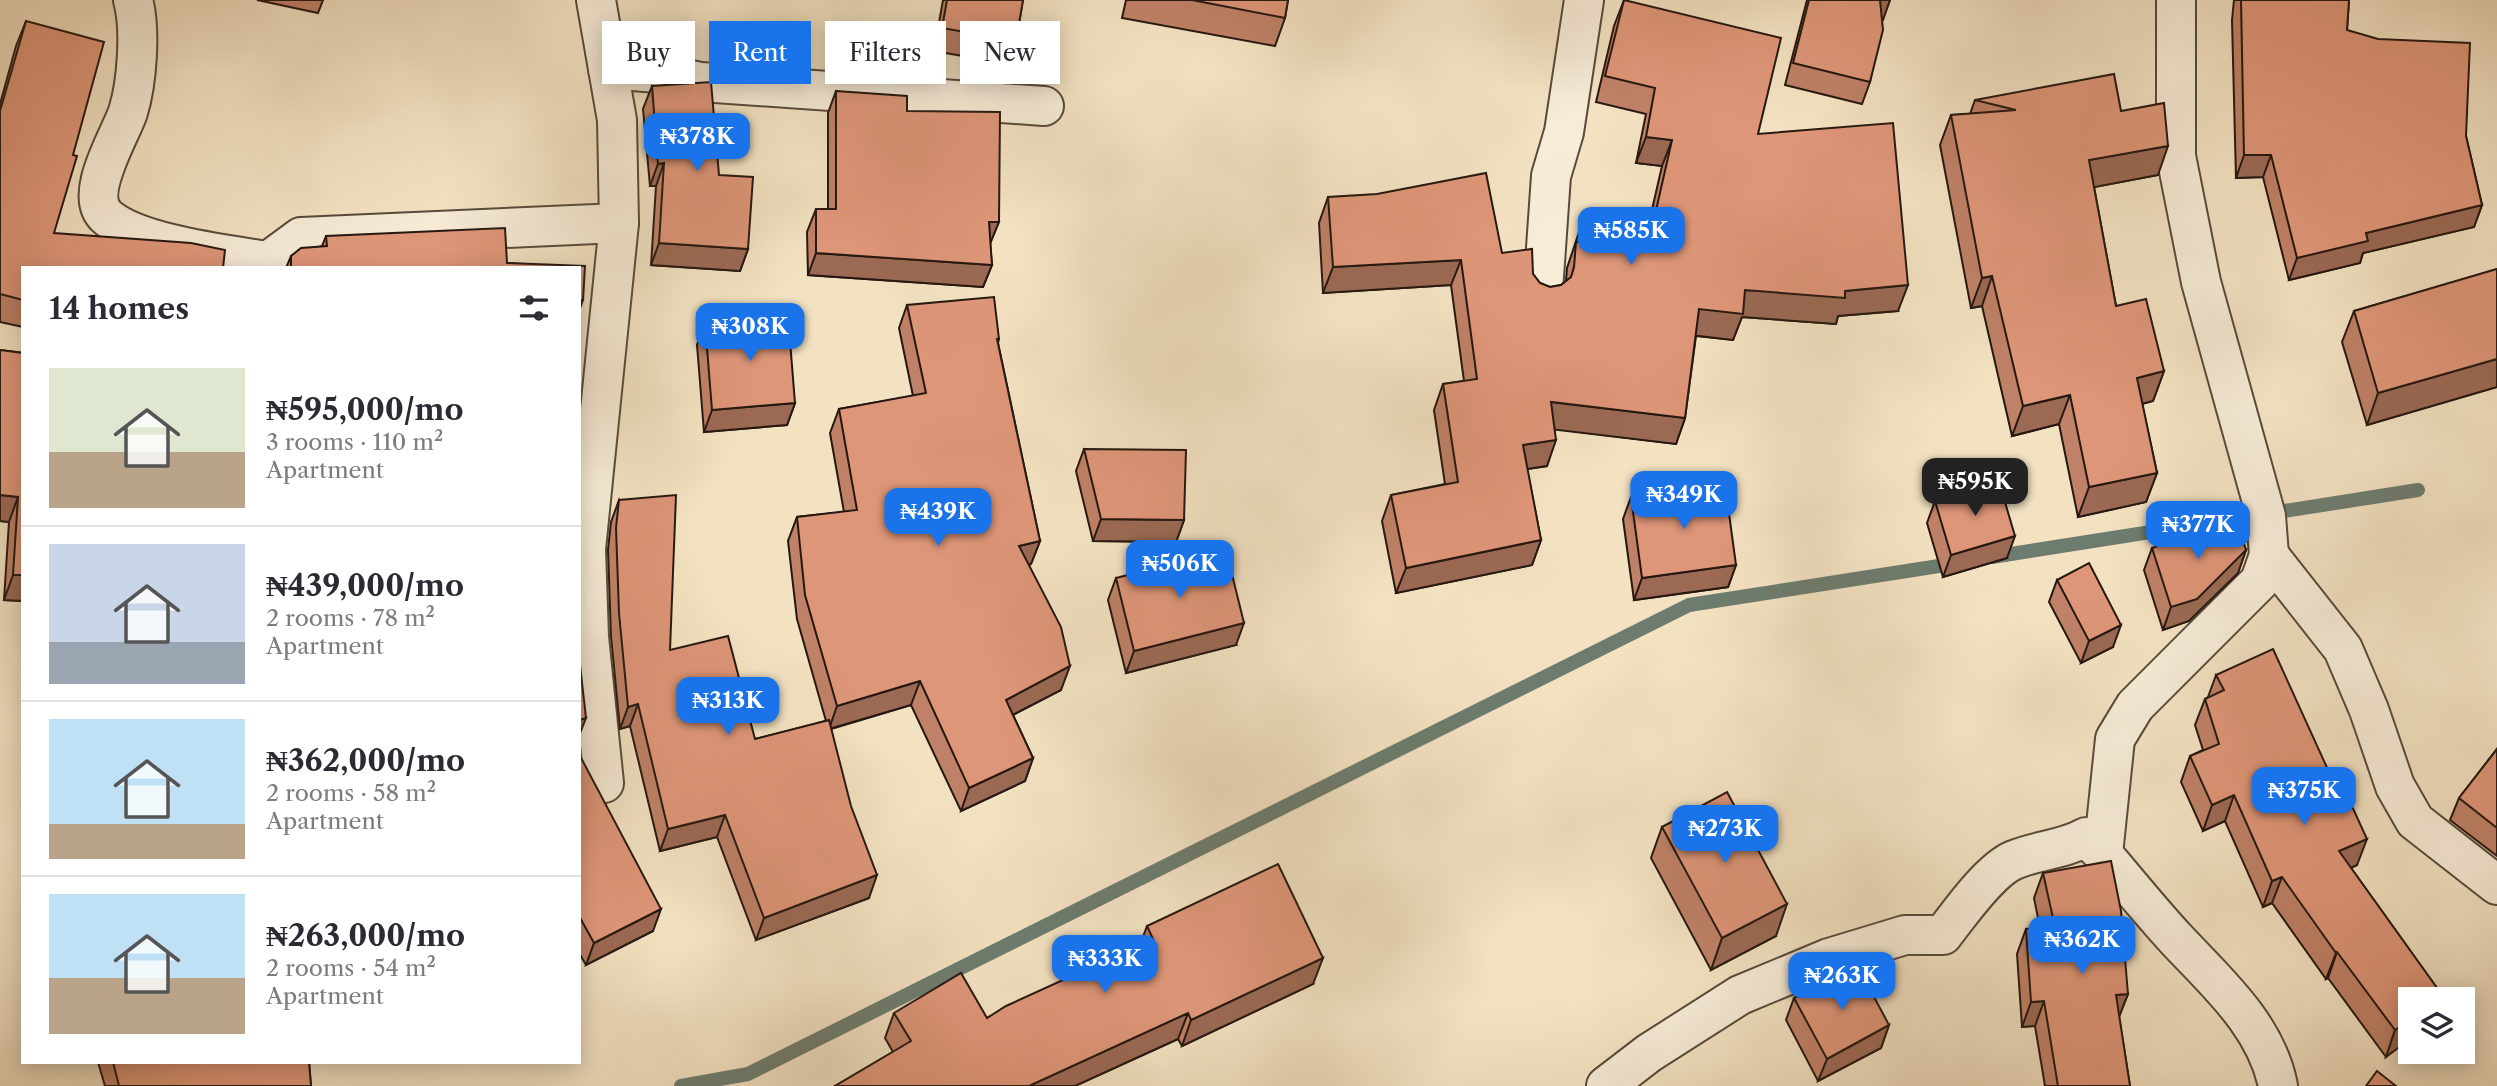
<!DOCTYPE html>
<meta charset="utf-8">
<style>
:root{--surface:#fff;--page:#f7f7f7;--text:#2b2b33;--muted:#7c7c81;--line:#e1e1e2;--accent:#1a73e8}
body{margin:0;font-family:"Libre Caslon Text",serif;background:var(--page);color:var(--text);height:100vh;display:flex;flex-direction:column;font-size:26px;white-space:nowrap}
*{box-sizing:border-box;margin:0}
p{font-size:23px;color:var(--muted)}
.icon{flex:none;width:38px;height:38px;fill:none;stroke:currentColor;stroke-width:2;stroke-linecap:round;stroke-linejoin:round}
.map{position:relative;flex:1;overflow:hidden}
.side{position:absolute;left:21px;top:266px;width:560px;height:798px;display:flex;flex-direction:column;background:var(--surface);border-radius:0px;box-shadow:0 4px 18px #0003}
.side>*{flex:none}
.guide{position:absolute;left:602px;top:21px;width:665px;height:63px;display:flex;gap:14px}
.controls{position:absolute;left:2398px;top:987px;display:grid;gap:14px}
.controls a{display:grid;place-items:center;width:77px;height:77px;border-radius:0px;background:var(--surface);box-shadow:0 4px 18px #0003;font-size:35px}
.price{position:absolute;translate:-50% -60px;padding:0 16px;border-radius:14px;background:var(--accent);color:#fff;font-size:23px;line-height:46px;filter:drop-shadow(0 2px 4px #0008)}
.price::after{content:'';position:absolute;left:50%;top:42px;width:21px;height:16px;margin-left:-10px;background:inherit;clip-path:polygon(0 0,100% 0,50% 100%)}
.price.active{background:#222;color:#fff}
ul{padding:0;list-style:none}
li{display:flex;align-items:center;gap:21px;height:175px;padding:0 28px}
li+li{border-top:2px solid var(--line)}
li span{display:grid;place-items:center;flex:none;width:196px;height:140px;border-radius:0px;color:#555}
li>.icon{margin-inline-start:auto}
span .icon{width:84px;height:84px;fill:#fffc;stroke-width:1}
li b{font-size:30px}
h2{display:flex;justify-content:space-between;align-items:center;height:84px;padding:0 28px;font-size:30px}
.pill{padding:0 24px;border-radius:0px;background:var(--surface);box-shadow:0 4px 18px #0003;font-size:24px;line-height:63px}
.pill.active{background:var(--accent);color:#fff}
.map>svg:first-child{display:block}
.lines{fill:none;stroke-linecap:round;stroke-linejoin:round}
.stream{stroke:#6d7c6f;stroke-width:14}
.minor-casing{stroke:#594a3d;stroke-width:42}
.minor{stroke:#f7ecd7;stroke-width:38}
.wall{fill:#bf8167;stroke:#261811;stroke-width:2}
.shaded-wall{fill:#9b6954;stroke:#261811;stroke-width:2}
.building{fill:#de9678;stroke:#261811;stroke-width:2}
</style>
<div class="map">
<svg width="2497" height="1086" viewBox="0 0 2497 1086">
<rect width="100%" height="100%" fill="#f3e2c2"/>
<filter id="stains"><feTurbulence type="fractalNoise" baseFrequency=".00286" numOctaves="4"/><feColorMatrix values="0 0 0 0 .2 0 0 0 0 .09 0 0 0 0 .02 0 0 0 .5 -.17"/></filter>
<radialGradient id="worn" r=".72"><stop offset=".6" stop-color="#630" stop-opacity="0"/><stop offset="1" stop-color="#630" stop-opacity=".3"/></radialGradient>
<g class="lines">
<g class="stream">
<polyline points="1992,557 2418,490"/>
<polyline points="681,1086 748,1074 1689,605 1958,563"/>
</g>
<g class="minor-casing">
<g id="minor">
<path d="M133,0C141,29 137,83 128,112C120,136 82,195 107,217C138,244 224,254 266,261"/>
<polyline points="596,0 617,120 619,223 586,549 589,637 604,783"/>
<polyline points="608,69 658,73 701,82 1044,106"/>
<polyline points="259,268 301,237 619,223"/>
<polyline points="1543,291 1551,176 1564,132 1584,0"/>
<polyline points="2269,555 2343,649 2369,710 2395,786 2415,821 2497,885"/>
<path d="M2103,854C2127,882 2151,912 2176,939C2217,983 2266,1025 2278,1086"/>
<path d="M1606,1086L1649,1053L1740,995L1829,958L1905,935H1943C1959,914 1990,870 2014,860C2038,850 2063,850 2086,837L2103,854L2115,739L2135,706L2260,581L2269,555L2266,516L2201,282L2176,156V0"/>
</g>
</g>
<use href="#minor" class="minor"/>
</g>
<g class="wall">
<polygon points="257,0 323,0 318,13"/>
<polygon points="943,0 1023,0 1016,41 1008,64 934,51"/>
<polygon points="1126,0 1288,0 1285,18 1275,46 1122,18"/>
<polygon points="1624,0 1758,134 1898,311 1838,316 1836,324 1742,317 1733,340 1696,336 1685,418 1676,444 1555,429 1547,466 1527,469 1541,540 1532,565 1396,593 1382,521 1391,495 1445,484 1434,410 1443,384 1464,381 1451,285 1323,293 1319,223 1328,197 1502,253 1533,274 1540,283 1550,287 1561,285 1566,281 1567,268 1583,220 1648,227 1662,166 1636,163 1646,114 1596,102 1614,26"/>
<polygon points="1807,0 1890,0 1882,20 1870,82 1862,104 1785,85"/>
<polygon points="2234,0 2349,0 2347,30 2466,136 2482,205 2474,227 2363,253 2360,263 2289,280 2263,177 2236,178 2232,20"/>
<polygon points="26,21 23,268 23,327 0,322 0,104 16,46"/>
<polygon points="652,86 719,175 748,249 740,271 651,265 656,186 650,186 643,109"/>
<polygon points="836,91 907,111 990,244 992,265 983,287 808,275 807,232 816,209 828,209 828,113"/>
<polygon points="1975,100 2121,111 2158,175 2094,187 2116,306 2164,371 2153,401 2142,404 2157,473 2146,502 2078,517 2059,424 2012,436 1982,306 1971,308 1940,145 1951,115 1970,114"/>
<polygon points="326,236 507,263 579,268 286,268 291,256 322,246"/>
<polygon points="2497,269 2497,387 2367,425 2342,342 2354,311"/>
<polygon points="907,305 999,339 998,343 1040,541 1031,564 1029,565 1061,690 1013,715 1033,758 1025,781 961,811 911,705 831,729 869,898 756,940 717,837 660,851 630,726 620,729 611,636 608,550 611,522 619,500 670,650 755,739 826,721 797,619 788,541 797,517 844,512 830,433 839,409 913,396 899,328"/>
<polygon points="705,323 795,403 787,425 704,432 697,345"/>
<polygon points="0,350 23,353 23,601 4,600 9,522 0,521"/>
<polygon points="1084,449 1184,520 1176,542 1093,541 1076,471"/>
<polygon points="1631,497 1736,565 1728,587 1634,600 1623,519"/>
<polygon points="1935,501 2007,558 1943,577 1927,523"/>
<polygon points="2152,548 2246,550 2238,573 2189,621 2163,630 2144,570"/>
<polygon points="1116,578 1236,645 1126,673 1108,600"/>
<polygon points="2057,580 2113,647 2081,663 2049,602"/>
<polygon points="2216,675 2357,865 2351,868 2442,995 2386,1057 2328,978 2326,979 2272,903 2263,907 2225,821 2203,831 2181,782 2190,756 2203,750 2195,725 2205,699 2208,697"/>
<polygon points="2497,749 2497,856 2450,820 2459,798"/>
<polygon points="579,754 653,931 586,965 579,953"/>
<polygon points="1662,827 1776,936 1711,970 1651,858"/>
<polygon points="2043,873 2128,994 2119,1017 2130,1086 2045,1086 2035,1026 2022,1027 2017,954 2026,929 2040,928 2034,898"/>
<polygon points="1147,926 1313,984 1182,1046 1178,1039 1075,1086 835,1086 893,1052 885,1038 894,1013 987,1018 1140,945"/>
<polygon points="1794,998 1889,1025 1881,1048 1818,1081 1786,1020"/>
<polygon points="98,1062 309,1062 311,1086 105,1086"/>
</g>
<g class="shaded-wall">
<polygon points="1880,0 1890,0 1883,20 1872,21"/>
<polygon points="1646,137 1672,140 1662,166 1636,163"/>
<polygon points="2168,146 2158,175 2079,190 2089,160"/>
<polygon points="2244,155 2271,155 2263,177 2236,178"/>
<polygon points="664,163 656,186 650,186 658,164"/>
<polygon points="2482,205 2474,227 2363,253 2360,263 2289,280 2297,258 2366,233"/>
<polygon points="989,222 999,222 990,244"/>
<polygon points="659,243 748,249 740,271 651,265"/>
<polygon points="816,253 992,265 983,287 808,275"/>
<polygon points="1461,260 1451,285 1323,293 1333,267"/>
<polygon points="1992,276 1982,306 1971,308 1982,278"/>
<polygon points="1908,285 1898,311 1838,316 1836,324 1742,317 1733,340 1690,335 1699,309 1745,290 1845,291"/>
<polygon points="579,300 583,300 579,311"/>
<polygon points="2497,359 2497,387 2367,425 2378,393"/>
<polygon points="2164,371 2153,401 2126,408 2137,378"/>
<polygon points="2070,395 2059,424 2012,436 2023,406"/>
<polygon points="1551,402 1685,418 1676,444 1541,428"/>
<polygon points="795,403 787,425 704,432 712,410"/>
<polygon points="1556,440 1547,466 1514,471 1523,445"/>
<polygon points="2157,473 2146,502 2078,517 2089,487"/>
<polygon points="0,495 18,497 9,522 0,521"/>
<polygon points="1101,519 1184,520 1176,542 1093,541"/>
<polygon points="2015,536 2007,558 1943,577 1951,555"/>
<polygon points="1541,540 1532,565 1396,593 1406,568"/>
<polygon points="1040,541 1031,564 1010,569 1019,546"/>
<polygon points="2246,550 2238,573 2189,621 2163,630 2171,607"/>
<polygon points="1736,565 1728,587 1634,600 1642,578"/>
<polygon points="13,575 23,575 23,601 4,600"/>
<polygon points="1244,623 1236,645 1126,673 1134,651"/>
<polygon points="2121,625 2113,647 2081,663 2089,641"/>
<polygon points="1070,666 1061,690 997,723 1006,700"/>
<polygon points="920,681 911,705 829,729 837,706"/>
<polygon points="638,704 630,726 620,729 628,707"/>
<polygon points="586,718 579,736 579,720"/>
<polygon points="1033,758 1025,781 961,811 969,788"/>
<polygon points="2234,795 2225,821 2203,831 2212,805"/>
<polygon points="725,815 717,837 660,851 668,829"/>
<polygon points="2367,839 2357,865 2329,878 2339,851"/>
<polygon points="877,875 869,898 756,940 764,918"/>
<polygon points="2282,877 2272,903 2263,907 2272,881"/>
<polygon points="1787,904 1776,936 1711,970 1722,938"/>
<polygon points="661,909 653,931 586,965 594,943"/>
<polygon points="2337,952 2328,978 2326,979 2336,953"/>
<polygon points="1323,958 1313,984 1182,1046 1191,1020"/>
<polygon points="2128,994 2118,1019 2116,995"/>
<polygon points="2044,1001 2035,1026 2022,1027 2031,1002"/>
<polygon points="1188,1013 1178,1039 1075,1086 1029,1086"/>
<polygon points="2410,1020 2410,1039 2386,1057 2395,1030"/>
<polygon points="1889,1025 1881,1048 1818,1081 1827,1059"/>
</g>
<g class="building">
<polygon points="947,0 1023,0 1016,41 942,28"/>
<polygon points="1192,0 1288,0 1285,18"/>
<polygon points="1624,0 1781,38 1758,134 1893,123 1908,285 1845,291 1845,298 1745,290 1743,314 1699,309 1685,418 1551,402 1556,440 1523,445 1541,540 1406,568 1391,495 1458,482 1443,384 1477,379 1461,260 1333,267 1328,197 1377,194 1486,173 1502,253 1532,249 1533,274 1540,283 1550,287 1561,285 1571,277 1574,267 1576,242 1581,242 1583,220 1652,228 1672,140 1646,137 1655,88 1605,76"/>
<polygon points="1809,0 1880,0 1883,30 1870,82 1793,63"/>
<polygon points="2241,0 2349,0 2347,30 2378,39 2470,43 2466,136 2482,205 2366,233 2368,241 2297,258 2271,155 2244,155"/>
<polygon points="26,21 104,42 73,155 77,156 54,233 191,243 225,250 223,268 23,268 23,300 0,294 0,111"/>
<polygon points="2114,74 2121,111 2164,103 2168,146 2089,160 2116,306 2146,299 2164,371 2137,378 2157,473 2089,487 2070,395 2023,406 1992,276 1982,278 1951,115 2016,110 1975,100"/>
<polygon points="711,82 719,175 753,177 748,249 659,243 664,163 658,164 652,86"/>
<polygon points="836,91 907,96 907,111 1000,112 999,222 989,222 992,265 816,253 816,209 836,209"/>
<polygon points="505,228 507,263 585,266 583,300 579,300 579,268 291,268 291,256 301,248 327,246 326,236"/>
<polygon points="2497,269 2497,359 2378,393 2354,311"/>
<polygon points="994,297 999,339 997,339 1040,541 1019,546 1061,627 1070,666 1006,700 1033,758 969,788 920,681 837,706 805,595 797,517 857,510 839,409 926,393 907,305"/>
<polygon points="788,316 795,403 712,410 705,323"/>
<polygon points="0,350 23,353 23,575 13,575 18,497 0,495"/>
<polygon points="1084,449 1186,450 1184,520 1101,519"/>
<polygon points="1999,482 2015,536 1951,555 1935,501"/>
<polygon points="1725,484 1736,565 1642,578 1631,497"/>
<polygon points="676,495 670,650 728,636 755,739 829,720 851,806 877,875 764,918 725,815 668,829 638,704 628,707 619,613 616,528 619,500"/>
<polygon points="2236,520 2246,550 2197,599 2171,607 2152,548"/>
<polygon points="1226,550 1244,623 1134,651 1116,578"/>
<polygon points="2089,563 2121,625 2089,641 2057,580"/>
<polygon points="2273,649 2329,772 2335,769 2367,839 2339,851 2442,995 2437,999 2410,999 2410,1020 2395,1030 2337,952 2336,953 2282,877 2272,881 2234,795 2212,805 2190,756 2219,744 2205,699 2224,690 2216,675"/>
<polygon points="579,656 586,718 579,720"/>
<polygon points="2497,749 2497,828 2459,798"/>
<polygon points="579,754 661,909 594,943 579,916"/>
<polygon points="1727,792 1787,904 1722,938 1662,827"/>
<polygon points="2111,861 2121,911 2128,994 2116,995 2130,1086 2058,1086 2044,1001 2031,1002 2026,929 2055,927 2043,873"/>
<polygon points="1278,864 1323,958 1191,1020 1188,1013 1029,1086 835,1086 911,1041 894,1013 961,973 987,1018 1006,1006 1153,939 1147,926"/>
<polygon points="1857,965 1889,1025 1827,1059 1794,998"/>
<polygon points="113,1062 309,1062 311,1086 119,1086"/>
<polygon points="2377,1071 2396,1086 2366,1086"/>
</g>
<rect width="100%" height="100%" filter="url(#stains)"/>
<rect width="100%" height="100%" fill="url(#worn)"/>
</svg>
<div class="controls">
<a><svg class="icon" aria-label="layers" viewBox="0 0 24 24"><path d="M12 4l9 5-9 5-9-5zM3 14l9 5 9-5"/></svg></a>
</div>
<b class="price" style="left:697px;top:173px">₦378K</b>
<b class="price" style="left:1631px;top:267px">₦585K</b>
<b class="price" style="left:750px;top:363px">₦308K</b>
<b class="price active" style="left:1975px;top:518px">₦595K</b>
<b class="price" style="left:1684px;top:531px">₦349K</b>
<b class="price" style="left:938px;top:548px">₦439K</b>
<b class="price" style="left:2198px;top:561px">₦377K</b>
<b class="price" style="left:1180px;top:600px">₦506K</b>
<b class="price" style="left:728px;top:737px">₦313K</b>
<b class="price" style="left:2304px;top:827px">₦375K</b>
<b class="price" style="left:1725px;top:865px">₦273K</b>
<b class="price" style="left:2082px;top:976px">₦362K</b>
<b class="price" style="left:1105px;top:995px">₦333K</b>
<b class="price" style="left:1842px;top:1012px">₦263K</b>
<div class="guide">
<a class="pill">Buy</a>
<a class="pill active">Rent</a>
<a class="pill">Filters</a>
<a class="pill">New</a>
</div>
<section class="side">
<h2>14 homes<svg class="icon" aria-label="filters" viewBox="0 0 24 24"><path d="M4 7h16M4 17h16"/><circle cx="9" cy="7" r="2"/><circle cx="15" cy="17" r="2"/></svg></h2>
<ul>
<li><span style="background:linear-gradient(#dfe7d0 60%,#b9a48a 0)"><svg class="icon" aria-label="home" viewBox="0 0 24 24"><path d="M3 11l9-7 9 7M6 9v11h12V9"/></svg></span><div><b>₦595,000/mo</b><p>3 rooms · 110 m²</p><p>Apartment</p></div></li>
<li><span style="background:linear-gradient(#c9d6e8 70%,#9aa5b1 0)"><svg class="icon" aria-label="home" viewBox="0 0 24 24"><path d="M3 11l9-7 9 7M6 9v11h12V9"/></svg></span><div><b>₦439,000/mo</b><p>2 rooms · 78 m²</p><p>Apartment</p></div></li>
<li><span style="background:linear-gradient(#bfe0f5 75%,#b9a48a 0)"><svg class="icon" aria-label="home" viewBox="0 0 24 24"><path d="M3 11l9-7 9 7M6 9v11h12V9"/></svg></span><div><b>₦362,000/mo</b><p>2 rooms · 58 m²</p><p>Apartment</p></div></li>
<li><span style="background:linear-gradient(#bfe0f5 60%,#b9a48a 0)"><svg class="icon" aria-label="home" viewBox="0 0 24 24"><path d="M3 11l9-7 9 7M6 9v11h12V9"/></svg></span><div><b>₦263,000/mo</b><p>2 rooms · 54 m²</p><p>Apartment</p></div></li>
</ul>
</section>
</div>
